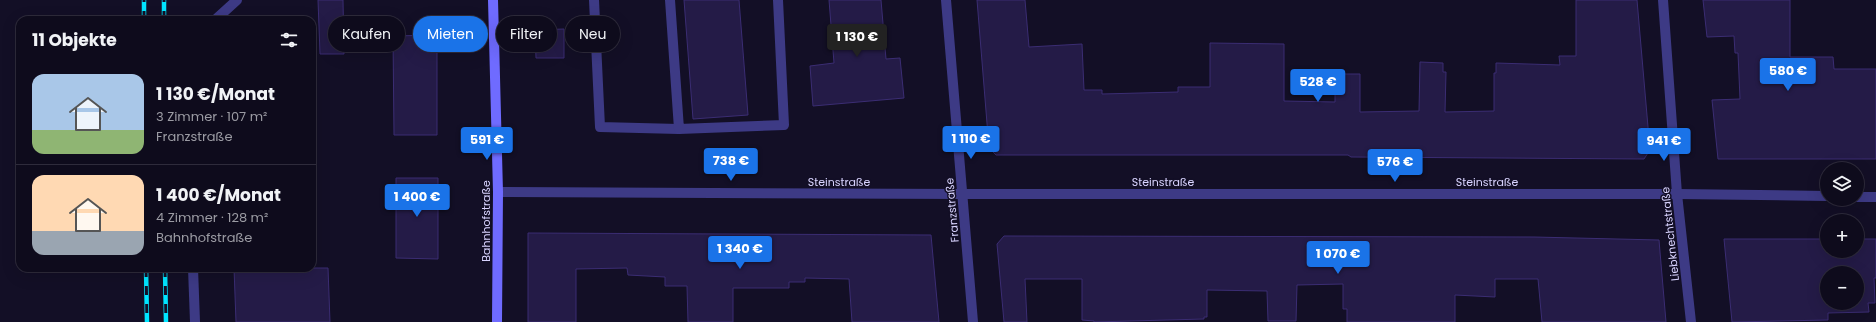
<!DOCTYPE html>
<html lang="de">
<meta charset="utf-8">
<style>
:root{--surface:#0e0b1c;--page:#1c1929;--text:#f1f3f6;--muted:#9b9ba3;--line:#2e2b3b;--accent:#1a73e8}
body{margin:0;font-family:Poppins,sans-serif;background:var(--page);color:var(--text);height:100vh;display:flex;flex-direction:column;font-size:15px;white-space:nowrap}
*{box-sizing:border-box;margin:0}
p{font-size:13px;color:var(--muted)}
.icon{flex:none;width:22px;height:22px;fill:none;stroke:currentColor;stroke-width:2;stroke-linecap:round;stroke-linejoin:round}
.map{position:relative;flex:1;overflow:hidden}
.sheet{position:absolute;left:16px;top:16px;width:300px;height:256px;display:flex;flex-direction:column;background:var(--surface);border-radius:12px;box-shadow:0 4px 16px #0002,0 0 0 1px var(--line)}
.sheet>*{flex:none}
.banner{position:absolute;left:328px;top:16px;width:380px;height:36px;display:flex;gap:8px}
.controls{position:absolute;left:1820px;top:162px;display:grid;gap:8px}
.controls a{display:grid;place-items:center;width:44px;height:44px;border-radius:50%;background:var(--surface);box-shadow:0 4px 16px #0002,0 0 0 1px var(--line);font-size:20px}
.price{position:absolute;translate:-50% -34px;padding:0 9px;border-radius:4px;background:var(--accent);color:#fff;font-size:13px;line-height:26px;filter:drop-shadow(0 1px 2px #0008)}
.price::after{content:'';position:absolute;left:50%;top:24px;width:12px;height:9px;margin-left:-6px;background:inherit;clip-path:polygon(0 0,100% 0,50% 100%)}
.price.active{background:#222;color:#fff}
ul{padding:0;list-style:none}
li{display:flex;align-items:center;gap:12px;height:100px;padding:0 16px}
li+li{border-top:1px solid var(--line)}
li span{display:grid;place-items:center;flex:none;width:112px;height:80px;border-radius:12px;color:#555}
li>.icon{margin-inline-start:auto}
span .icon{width:48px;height:48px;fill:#fffc;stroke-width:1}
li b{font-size:17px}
h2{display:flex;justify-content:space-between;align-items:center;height:48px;padding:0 16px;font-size:17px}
.tag{padding:0 14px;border-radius:18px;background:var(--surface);box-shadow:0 4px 16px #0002,0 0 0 1px var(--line);font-size:14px;line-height:36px}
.tag.active{background:var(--accent);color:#fff}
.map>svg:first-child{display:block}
.building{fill:#241b47;stroke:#3b2d73;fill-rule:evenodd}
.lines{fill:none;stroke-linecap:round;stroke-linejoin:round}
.lane{stroke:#3d3a85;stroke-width:10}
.street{stroke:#3d3a85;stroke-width:10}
.secondary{stroke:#6f6bff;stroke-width:10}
.rail-casing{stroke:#00e5ff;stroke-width:4.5}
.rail{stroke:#130f26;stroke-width:3;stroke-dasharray:9;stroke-linecap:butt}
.labels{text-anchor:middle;stroke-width:3;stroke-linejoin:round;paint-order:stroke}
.street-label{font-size:11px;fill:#d9d4ff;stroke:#130f26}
</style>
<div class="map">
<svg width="1876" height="322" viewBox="0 0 1876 322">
<rect width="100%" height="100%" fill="#130f26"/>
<g class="building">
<polygon points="318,0 343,0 344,54 320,54"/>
<polygon points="684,0 739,0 748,115 693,119"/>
<polygon points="829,0 881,0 886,59 900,58 904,98 813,106 810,66 834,63"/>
<polygon points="977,0 1025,0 1029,47 1082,44 1084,90 1102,90 1102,94 1178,92 1178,87 1210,87 1210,43 1284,44 1284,101 1335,102 1335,74 1360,74 1360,112 1419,111 1420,62 1443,63 1443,72 1446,72 1445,112 1494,111 1494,73 1496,73 1496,63 1560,65 1559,56 1576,56 1576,0 1637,0 1650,150 1644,159 1351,157 1348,155 996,155 989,148"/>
<polygon points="1703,0 1790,0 1790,57 1833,57 1834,69 1876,69 1876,159 1718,159 1712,100 1740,99 1738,53 1735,53 1734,36 1707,37"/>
<polygon points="564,29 564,58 536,58 535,30"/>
<polygon points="437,35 437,135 394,135 393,36"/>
<polygon points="396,178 438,178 438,259 396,258"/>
<polygon points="528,233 931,235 939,322 852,322 849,279 805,278 805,282 789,282 789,288 733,288 733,322 688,322 687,286 665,286 665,277 628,275 627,268 576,269 576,322 528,322"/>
<polygon points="1004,236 1534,237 1659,240 1666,322 1542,322 1538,279 1495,279 1495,297 1455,295 1455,322 1347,322 1347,309 1343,309 1343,284 1297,285 1296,321 1268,321 1267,291 1207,290 1207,317 1204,317 1204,319 1094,322 1094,321 1082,320 1082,279 1025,279 1027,322 1004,322 997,244"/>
<path d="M1724,239H1827V251H1857V239H1876V278H1874L1875,303H1868L1869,312L1828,313V320L1732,322ZM1827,273H1857V303H1827Z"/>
<polygon points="234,268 328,268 330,322 236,322"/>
</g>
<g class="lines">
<g class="lane">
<polyline points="594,0 600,127 679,129"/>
<polyline points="670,0 679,129 784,125 778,0"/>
<polyline points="215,20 237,0"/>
<polyline points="193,268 195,322"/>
</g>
<g class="street">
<polyline points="946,0 973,322"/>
<polyline points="1663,0 1677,194 1691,322"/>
<polyline points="498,192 963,194 1677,194 1827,196"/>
<polyline points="1857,197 1876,197"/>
</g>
<polyline class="secondary" points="493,0 498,192 497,322"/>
<g class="rail-casing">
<g id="rail">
<polyline points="144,20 144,0"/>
<polyline points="164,20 164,0"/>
<polyline points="146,268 147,322"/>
<polyline points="165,268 166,322"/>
</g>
</g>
<use href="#rail" class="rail"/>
</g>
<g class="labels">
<g class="street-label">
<text x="839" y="186">Steinstraße</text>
<text x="1163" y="186">Steinstraße</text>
<text x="1487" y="186">Steinstraße</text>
<text transform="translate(952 210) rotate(-95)" y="4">Franzstraße</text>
<text transform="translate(486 221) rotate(-90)" y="4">Bahnhofstraße</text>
<text transform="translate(1670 234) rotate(-96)" y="4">Liebknechtstraße</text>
</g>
</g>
</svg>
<div class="controls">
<a><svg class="icon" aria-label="layers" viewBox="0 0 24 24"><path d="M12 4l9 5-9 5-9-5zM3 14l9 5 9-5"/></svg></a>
<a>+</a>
<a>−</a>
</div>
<b class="price active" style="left:857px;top:58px">1 130 €</b>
<b class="price" style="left:1788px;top:92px">580 €</b>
<b class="price" style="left:1318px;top:103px">528 €</b>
<b class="price" style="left:971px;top:160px">1 110 €</b>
<b class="price" style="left:487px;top:161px">591 €</b>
<b class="price" style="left:1664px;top:162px">941 €</b>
<b class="price" style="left:731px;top:182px">738 €</b>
<b class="price" style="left:1395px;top:183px">576 €</b>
<b class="price" style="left:417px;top:218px">1 400 €</b>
<b class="price" style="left:740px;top:270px">1 340 €</b>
<b class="price" style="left:1338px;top:275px">1 070 €</b>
<div class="banner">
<a class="tag">Kaufen</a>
<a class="tag active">Mieten</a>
<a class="tag">Filter</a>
<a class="tag">Neu</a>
</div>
<section class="sheet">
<h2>11 Objekte<svg class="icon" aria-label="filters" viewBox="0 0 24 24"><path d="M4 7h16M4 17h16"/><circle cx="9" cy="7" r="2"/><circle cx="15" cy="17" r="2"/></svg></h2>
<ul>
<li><span style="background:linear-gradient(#a9c7e8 70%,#8fb573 0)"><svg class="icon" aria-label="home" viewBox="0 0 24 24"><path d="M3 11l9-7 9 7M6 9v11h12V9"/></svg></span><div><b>1 130 €/Monat</b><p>3 Zimmer · 107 m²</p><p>Franzstraße</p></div></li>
<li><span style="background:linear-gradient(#ffd9b3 70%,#9aa5b1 0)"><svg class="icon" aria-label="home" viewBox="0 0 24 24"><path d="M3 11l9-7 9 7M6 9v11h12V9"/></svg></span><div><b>1 400 €/Monat</b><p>4 Zimmer · 128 m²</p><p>Bahnhofstraße</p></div></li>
</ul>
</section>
</div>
